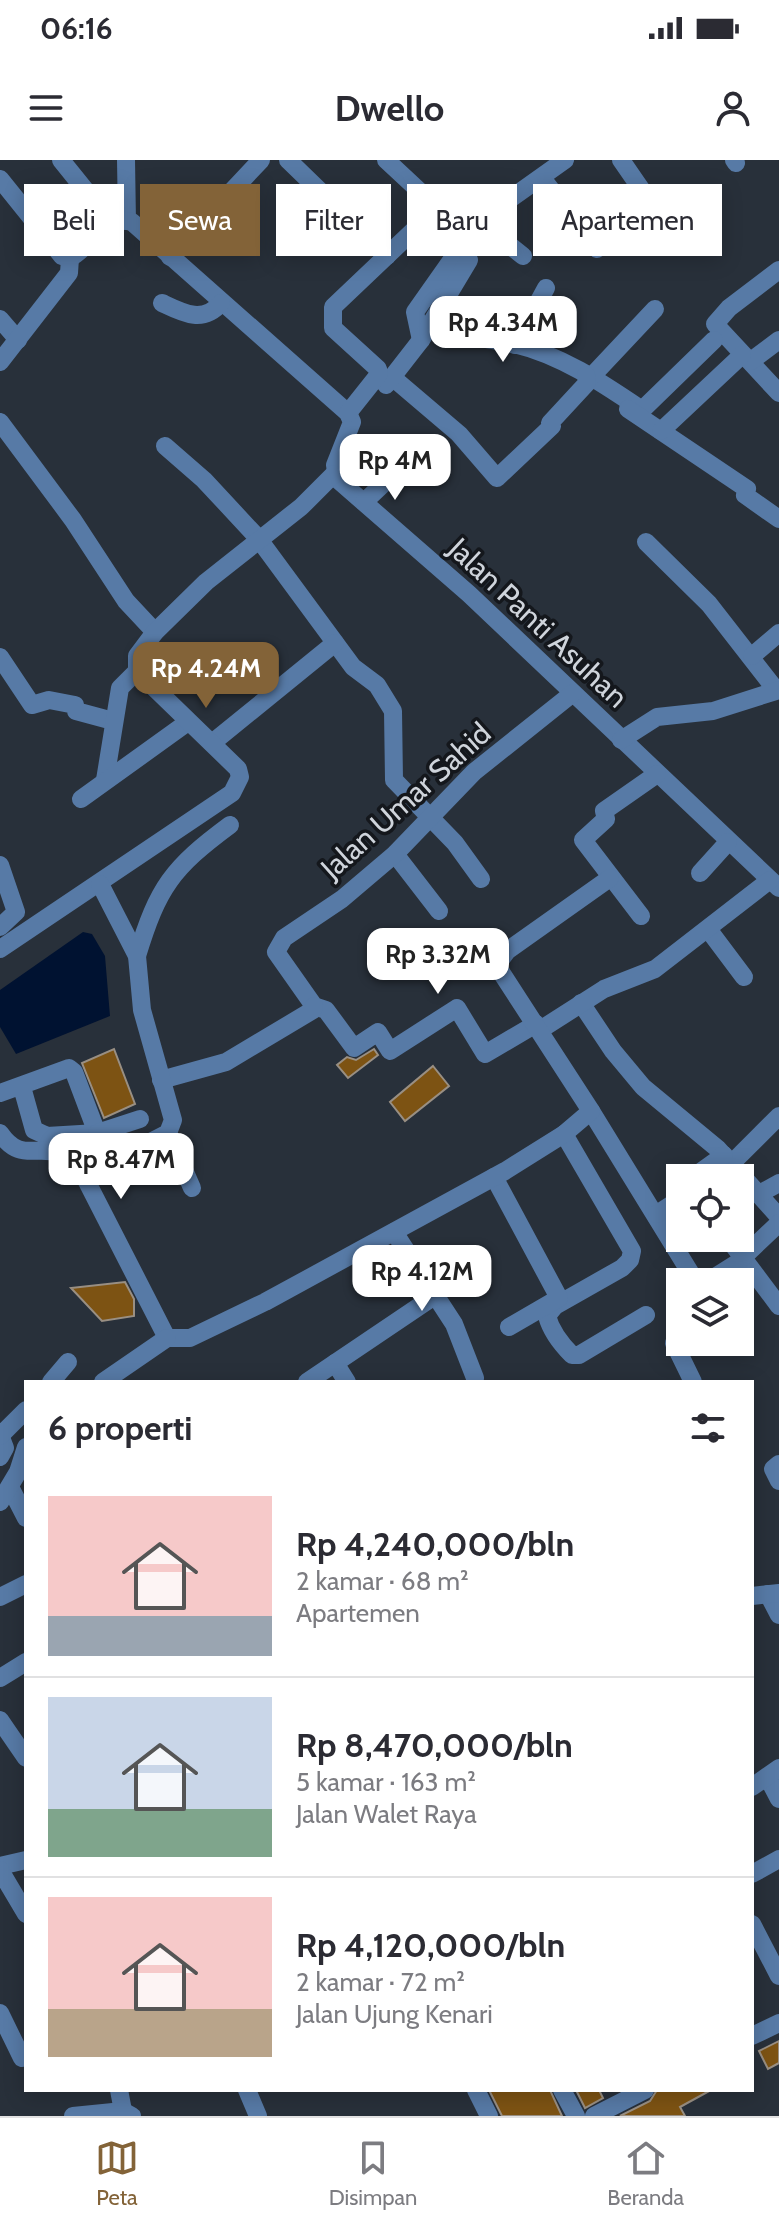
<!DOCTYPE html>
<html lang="id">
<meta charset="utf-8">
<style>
:root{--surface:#fff;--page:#f2f2f3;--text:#2b2b33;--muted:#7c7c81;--line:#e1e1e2;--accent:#836338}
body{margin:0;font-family:Cabin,sans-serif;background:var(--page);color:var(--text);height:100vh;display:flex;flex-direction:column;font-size:30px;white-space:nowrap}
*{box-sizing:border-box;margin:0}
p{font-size:26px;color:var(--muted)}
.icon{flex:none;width:44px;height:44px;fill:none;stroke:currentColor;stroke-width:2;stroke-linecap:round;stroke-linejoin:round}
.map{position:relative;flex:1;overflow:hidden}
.panel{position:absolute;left:24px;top:1220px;width:730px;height:712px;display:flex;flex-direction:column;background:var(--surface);border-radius:0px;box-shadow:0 4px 20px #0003}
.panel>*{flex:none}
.guide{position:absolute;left:24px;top:24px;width:732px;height:72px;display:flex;gap:16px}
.controls{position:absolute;left:666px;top:1004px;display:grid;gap:16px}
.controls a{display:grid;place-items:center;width:88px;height:88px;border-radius:0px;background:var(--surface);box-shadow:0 4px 20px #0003;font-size:40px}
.price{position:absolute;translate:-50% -68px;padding:0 18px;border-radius:16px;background:#fff;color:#222;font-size:26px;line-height:52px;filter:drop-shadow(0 2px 4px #0008)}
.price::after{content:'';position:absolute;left:50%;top:48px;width:24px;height:18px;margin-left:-12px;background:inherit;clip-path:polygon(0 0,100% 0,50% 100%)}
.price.active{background:var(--accent);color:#fff}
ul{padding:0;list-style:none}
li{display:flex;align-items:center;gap:24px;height:200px;padding:0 24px}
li+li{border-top:2px solid var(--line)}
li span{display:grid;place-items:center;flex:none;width:224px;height:160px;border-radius:0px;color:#555}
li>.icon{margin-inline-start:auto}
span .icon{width:96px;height:96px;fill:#fffc;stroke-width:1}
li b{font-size:34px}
h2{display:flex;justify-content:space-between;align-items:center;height:96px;padding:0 24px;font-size:34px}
.tag{padding:0 28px;border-radius:0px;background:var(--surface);box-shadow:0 4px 20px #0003;font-size:28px;line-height:72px}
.tag.active{background:var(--accent);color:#fff}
.status{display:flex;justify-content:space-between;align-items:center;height:56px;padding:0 40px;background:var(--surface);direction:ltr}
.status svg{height:22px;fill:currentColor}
header{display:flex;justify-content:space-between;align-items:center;height:104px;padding:0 24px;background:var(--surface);font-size:36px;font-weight:700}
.tab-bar{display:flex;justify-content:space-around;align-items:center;height:112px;border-top:2px solid var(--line);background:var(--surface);font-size:22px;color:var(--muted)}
.tab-bar a{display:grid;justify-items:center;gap:4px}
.tab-bar .active{color:var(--accent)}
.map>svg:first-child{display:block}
.water{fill:#001231}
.building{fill:#7d5313;stroke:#998f83;stroke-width:2}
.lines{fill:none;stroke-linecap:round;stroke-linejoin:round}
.minor{stroke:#577aa6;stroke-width:18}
.labels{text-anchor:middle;stroke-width:7;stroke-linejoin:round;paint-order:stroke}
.street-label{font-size:30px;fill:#cfd4db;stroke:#14171c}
</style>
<div class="status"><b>06:16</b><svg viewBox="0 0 49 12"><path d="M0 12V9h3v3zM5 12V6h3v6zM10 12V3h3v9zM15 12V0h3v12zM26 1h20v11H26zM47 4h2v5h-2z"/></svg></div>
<header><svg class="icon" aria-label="menu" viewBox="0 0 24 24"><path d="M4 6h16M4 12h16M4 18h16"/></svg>Dwello<svg class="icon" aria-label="person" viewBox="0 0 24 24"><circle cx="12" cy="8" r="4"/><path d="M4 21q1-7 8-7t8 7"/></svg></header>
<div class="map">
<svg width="779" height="1956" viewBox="0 0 779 1956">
<rect width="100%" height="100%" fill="#28303a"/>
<polygon class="water" points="83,772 92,774 105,796 110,856 16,894 0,867 0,830"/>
<g class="building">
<polygon points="114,889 135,944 104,958 82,903"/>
<polygon points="374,889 378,895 348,918 337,905 347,897 356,900"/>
<polygon points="433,906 449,926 405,961 390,942"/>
<polygon points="125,1122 134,1139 134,1156 102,1161 71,1128"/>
<polygon points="779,1881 779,1903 768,1909 759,1891"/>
<polygon points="489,1930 550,1930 562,1956 502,1956"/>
<polygon points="576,1930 599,1930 603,1938 585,1948"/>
<polygon points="657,1930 711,1930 680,1947 685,1956 620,1956 650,1941"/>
</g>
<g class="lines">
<g class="minor">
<polyline points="61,0 111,62"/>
<polyline points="126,0 127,61"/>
<polyline points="288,0 387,96"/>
<polyline points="621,0 659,55"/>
<polyline points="734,0 736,3"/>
<polyline points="542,18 597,89"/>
<polyline points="0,19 62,96 70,98"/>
<polyline points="479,61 523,96"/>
<polyline points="170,97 261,0"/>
<path d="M70,98C93,86 101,54 132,62L348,253L352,262L335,305L337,319L469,434L779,728"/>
<polyline points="779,110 729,148 715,164 779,233"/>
<path d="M162,143C183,153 203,164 221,143"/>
<polyline points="0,159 18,180"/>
<path d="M428,170C456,175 486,178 514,184C561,195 602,223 642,250L714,180"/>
<polyline points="421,180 415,152 479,61 565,0"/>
<polyline points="515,185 546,128"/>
<polyline points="751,201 779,180"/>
<polyline points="0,202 69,113 70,98"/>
<polyline points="592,216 655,149"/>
<polyline points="392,217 459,274 497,318 552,266 550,263 587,223 586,215"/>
<polyline points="386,225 421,180 469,100"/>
<polyline points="628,249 747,329 745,335 779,359"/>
<polyline points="348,253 379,214 378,209 333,168 333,147 434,51 429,40 386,0"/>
<polyline points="0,262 73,360 126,441 155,472"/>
<polyline points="661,271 742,195"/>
<polyline points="165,286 204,320 258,378 353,507 377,525 393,551 394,620 455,683 481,719"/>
<polyline points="364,342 398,310"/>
<polyline points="646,382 709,444 776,530"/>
<polyline points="752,496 779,473"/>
<polyline points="0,497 32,545 49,540 75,545 76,551 113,561"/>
<polyline points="621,580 657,557 713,551 779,530"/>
<polyline points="212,583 335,483"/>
<polyline points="105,620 120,528 137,511"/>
<polyline points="81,639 188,562"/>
<polyline points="395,694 439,751"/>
<polyline points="0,705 16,752 0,767"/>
<polyline points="700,713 728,682"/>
<polyline points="641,756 583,680 606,659 604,651 657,614"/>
<polyline points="708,769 744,817"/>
<polyline points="0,789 232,633 240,617 238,609 137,511 137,496 155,472 206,422 301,347 334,314"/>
<path d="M137,796C158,727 172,708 230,665"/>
<polyline points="581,843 613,891 643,927 718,989 779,1057"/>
<polyline points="536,864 485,894 457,848 390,891 378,872 354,888 326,850 314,846 276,792 284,778 342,739 395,694 474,612 573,533"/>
<polyline points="540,870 604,829 655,809 770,720"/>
<polyline points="161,920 226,902 313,850 314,846"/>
<polyline points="0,933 69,908 74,912 97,973 47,976 34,970 22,927"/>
<polyline points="591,951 696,1122"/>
<path d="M0,973C20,1002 35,985 60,993C71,997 77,1007 84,1016L167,1178"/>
<polyline points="97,973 140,959"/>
<polyline points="168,973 192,1028"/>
<path d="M564,974L632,1091L630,1100L622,1108L555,1146L547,1156C551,1171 561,1184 572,1195H579L646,1155"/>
<polyline points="732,1003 779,956"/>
<polyline points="84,1016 168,973 173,960 142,850 137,796 100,724"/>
<polyline points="494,1017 559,1138 509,1167"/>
<polyline points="692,1018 724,995"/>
<polyline points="761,1033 779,1023"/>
<polyline points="657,1054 680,1039"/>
<polyline points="394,1072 454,1164 475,1218"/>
<polyline points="728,1078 779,1146"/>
<polyline points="707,1122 737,1103 779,1063"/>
<polyline points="167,1178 190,1178 265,1142 505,1011 564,974 591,951 499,809 498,803 507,791 610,718"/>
<polyline points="680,1179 674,1183 693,1222"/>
<polyline points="335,1203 347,1222"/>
<polyline points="51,1222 68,1202"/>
<polyline points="103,1222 167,1178"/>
<polyline points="307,1222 436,1135"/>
<polyline points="0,1275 5,1288 0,1297"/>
<polyline points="0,1276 26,1250"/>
<polyline points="779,1304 773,1309 779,1321"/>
<polyline points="10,1327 26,1358"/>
<polyline points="0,1342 18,1312 26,1287"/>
<polyline points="768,1434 779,1455"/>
<polyline points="752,1436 779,1433"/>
<polyline points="0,1437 26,1424"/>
<polyline points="0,1518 26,1502"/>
<polyline points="0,1560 26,1598"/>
<polyline points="768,1618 779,1639"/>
<polyline points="752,1627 779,1608"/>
<polyline points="0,1706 26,1700"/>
<polyline points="0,1710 26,1754"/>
<polyline points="752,1714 779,1699"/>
<polyline points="752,1764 779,1816"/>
<polyline points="0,1853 22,1898"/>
<polyline points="752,1876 779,1863"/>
<polyline points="119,1930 123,1951"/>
<polyline points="247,1930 258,1956"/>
<polyline points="476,1930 489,1956"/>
<polyline points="562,1930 576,1956"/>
<polyline points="73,1956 123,1951 132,1956"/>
<polyline points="594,1956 645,1930"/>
</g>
</g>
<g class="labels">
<g class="street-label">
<text transform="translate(538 463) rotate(43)" y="10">Jalan Panti Asuhan</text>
<text transform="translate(406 641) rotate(-42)" y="10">Jalan Umar Sahid</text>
</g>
</g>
</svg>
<div class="controls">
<a><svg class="icon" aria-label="locate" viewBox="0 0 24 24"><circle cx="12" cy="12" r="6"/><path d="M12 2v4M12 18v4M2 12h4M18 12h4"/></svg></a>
<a><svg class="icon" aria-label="layers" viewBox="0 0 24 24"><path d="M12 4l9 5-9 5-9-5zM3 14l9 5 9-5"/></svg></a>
</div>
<b class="price" style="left:503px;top:204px">Rp 4.34M</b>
<b class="price" style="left:395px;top:342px">Rp 4M</b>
<b class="price active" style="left:206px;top:550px">Rp 4.24M</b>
<b class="price" style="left:438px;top:836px">Rp 3.32M</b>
<b class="price" style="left:121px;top:1041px">Rp 8.47M</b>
<b class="price" style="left:422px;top:1153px">Rp 4.12M</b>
<div class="guide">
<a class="tag">Beli</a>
<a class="tag active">Sewa</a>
<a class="tag">Filter</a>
<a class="tag">Baru</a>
<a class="tag">Apartemen</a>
</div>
<section class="panel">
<h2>6 properti<svg class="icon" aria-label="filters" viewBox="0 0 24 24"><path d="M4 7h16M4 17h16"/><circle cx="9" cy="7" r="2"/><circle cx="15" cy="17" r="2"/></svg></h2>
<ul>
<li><span style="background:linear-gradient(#f6c9c9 75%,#9aa5b1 0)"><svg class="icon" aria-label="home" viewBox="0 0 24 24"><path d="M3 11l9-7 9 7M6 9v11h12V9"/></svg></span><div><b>Rp 4,240,000/bln</b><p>2 kamar · 68 m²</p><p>Apartemen</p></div></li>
<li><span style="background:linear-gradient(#c9d6e8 70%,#7fa58c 0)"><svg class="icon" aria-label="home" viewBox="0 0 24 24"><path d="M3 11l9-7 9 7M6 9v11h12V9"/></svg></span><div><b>Rp 8,470,000/bln</b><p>5 kamar · 163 m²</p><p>Jalan Walet Raya</p></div></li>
<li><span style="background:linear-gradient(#f6c9c9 70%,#b9a48a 0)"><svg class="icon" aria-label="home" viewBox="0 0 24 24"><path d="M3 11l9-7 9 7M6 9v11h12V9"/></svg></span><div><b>Rp 4,120,000/bln</b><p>2 kamar · 72 m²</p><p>Jalan Ujung Kenari</p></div></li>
</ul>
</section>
</div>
<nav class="tab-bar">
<a class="active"><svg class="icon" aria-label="map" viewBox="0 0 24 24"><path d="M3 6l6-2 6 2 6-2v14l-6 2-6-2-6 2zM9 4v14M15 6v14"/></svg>Peta</a>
<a><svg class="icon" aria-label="saved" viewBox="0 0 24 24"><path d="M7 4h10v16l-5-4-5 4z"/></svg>Disimpan</a>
<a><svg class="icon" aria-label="home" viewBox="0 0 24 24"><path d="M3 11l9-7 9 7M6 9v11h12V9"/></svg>Beranda</a>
</nav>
